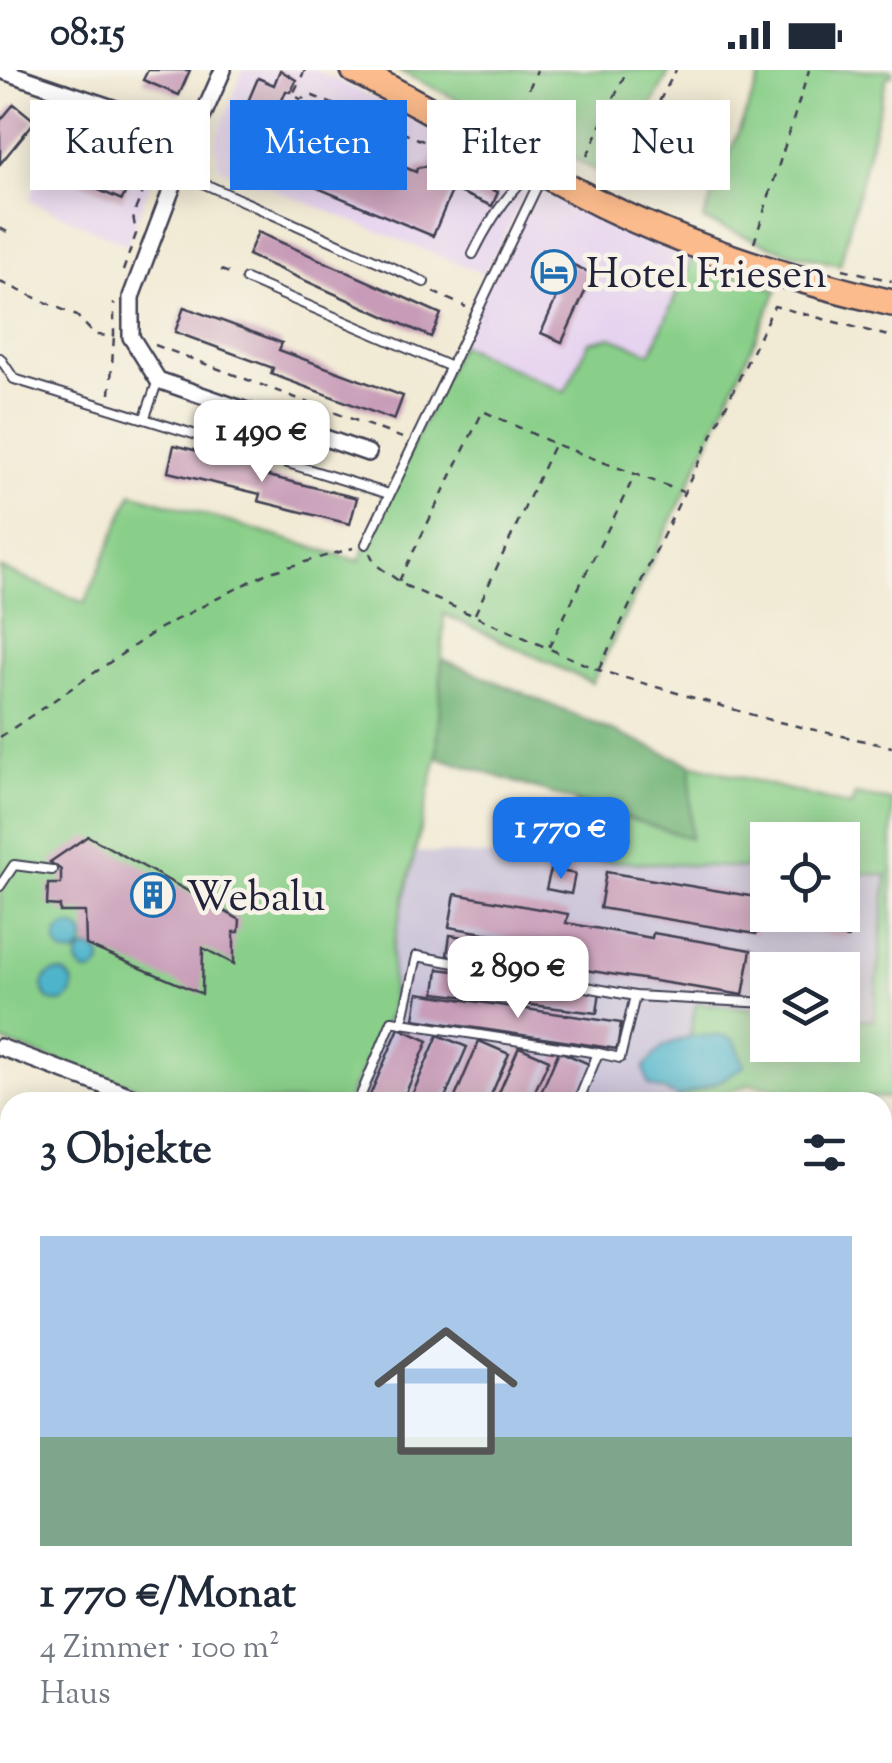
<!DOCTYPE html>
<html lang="de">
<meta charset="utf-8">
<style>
:root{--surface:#fff;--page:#f6f6f7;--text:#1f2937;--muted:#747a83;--line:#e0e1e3;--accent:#1a73e8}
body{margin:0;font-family:"Sorts Mill Goudy",serif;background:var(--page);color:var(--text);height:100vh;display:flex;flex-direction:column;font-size:38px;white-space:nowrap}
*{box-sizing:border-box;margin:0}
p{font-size:32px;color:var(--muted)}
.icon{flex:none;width:55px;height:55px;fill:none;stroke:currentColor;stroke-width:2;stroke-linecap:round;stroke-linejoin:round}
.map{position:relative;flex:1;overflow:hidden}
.sheet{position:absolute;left:0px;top:1022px;width:892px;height:672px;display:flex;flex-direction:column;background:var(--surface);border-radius:30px 30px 0 0;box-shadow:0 5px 25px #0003}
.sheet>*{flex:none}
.banner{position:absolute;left:30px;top:30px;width:832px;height:90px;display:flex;gap:20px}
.fabs{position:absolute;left:750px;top:752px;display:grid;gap:20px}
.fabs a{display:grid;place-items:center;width:110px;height:110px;border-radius:0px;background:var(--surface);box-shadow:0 5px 25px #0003;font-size:50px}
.price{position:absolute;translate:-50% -85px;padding:0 22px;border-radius:20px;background:#fff;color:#222;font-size:32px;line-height:65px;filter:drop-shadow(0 2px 5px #0008)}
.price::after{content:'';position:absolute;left:50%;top:60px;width:30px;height:22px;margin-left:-15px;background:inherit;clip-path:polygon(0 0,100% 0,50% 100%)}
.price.selected{background:var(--accent);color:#fff}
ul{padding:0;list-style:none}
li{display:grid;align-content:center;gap:20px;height:530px;padding:0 40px}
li+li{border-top:2px solid var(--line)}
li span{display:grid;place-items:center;height:310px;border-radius:0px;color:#555}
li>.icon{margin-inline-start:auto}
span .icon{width:180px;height:180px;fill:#fffc;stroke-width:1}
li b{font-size:42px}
h2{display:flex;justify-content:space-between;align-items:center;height:120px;padding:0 40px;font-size:42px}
.chip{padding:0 35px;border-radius:0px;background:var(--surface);box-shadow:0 5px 25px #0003;font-size:35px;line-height:90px}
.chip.selected{background:var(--accent);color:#fff}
.status{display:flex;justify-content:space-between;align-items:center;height:70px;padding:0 50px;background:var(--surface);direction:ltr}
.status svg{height:28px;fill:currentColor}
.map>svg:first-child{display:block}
.built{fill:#e6d3f0}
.industrial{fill:#c8c0d8}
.green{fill:#89cf89;stroke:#567862;stroke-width:2.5}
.forest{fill:#6eb275;stroke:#486a58;stroke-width:2.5}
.water{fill:#4db4cb;stroke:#386b83;stroke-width:2.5}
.building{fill:#c89cb8}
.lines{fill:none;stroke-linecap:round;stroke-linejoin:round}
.service-casing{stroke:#414052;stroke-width:12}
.minor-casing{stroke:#414052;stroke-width:20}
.primary-casing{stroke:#414052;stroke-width:30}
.path{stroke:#414052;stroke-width:2.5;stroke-dasharray:8 8;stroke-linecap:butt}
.service{stroke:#fff;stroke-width:8}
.minor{stroke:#fff;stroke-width:15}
.primary{stroke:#fbbb8c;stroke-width:25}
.labels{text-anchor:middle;stroke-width:9;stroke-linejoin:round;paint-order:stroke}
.poi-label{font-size:42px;fill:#22223b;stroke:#f7f3e8;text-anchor:start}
</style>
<div class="status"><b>08:15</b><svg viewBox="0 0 49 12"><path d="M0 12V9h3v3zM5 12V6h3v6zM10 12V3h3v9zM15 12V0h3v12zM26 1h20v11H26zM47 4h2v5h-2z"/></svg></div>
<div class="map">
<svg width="892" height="1693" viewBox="0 0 892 1693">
<rect width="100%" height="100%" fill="#f7f3e8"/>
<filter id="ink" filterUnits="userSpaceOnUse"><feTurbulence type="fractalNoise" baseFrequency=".01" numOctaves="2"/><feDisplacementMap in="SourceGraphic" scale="20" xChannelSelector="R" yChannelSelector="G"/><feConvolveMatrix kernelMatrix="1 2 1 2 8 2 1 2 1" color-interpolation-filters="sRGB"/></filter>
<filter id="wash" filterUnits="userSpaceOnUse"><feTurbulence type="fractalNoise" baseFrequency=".0048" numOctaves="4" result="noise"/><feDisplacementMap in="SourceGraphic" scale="40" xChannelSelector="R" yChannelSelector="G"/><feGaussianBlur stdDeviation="2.25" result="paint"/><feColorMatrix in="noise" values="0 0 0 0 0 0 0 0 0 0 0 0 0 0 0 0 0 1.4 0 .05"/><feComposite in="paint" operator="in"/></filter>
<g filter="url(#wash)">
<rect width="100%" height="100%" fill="#f1ead4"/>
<g class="built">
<polygon points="243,0 314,0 416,47 464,83 529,117 484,204 219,97 215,72"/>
<polygon points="71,34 168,67 127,175 29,130"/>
<polygon points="533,115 693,186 651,284 611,267 565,322 459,275"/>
</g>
<polygon class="industrial" points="415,782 767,799 768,845 842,845 843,802 887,804 873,951 843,948 842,900 768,900 767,940 696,933 690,966 663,976 660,1022 679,1027 678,1032 346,1032 392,940 392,881"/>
<g class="green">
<polygon points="397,0 670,0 613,110 548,74"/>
<polygon points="763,0 892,0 892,6 887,6 840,195 784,181 703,150"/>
<polygon points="693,186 777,221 685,423 592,613 444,544 437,687 392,881 392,940 346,1032 162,1032 135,1017 0,971 0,498 85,533 132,423 359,491 459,275 565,322 589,272 611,267 651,283"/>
<polygon points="691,694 851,736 855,725 892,731 892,1028 826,1026 750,1014 702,1032 678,1032 679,1027 716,1013 725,966 690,966 696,933 767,940 768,975 842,975 843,948 873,951 887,805 843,802 842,770 768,770 767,799 565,789 576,733 690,767"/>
<polygon points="882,1297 892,1297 892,1511 883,1512"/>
<polygon points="883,1642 892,1668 892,1693 807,1693 808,1685 882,1685"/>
</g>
<polygon class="forest" points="442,589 691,694 690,768 437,687"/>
<g class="water">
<circle cx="70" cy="870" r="14"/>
<circle cx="89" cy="890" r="12"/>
<circle cx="58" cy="917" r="15"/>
<polygon points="690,966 725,966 735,971 745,996 716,1013 679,1027 648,1015 644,997 663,976"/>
</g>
<g id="blocks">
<g class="building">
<polygon points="148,0 190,0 179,25 143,10"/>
<polygon points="280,0 296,10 291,22 286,21 276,44 416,102 417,98 429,96 435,83 463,95 433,166 243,87 251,67 236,60 258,8 274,15"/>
<polygon points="14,34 35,51 0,94 0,51"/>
<polygon points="85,58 143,81 122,130 64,105"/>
<polygon points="694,83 709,89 707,94 712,95 704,118 678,109 687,85 693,87"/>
<polygon points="463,107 498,122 492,136 457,121"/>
<polygon points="258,162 441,244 431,267 248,185"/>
<polygon points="542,180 593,204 562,272 541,263 558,224 528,209"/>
<polygon points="184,237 282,273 279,280 403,326 394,350 271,304 273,298 175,262"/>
<polygon points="174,375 265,398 264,405 357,428 350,454 258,431 260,424 168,402"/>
<polygon points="88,766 240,850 239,862 234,862 234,894 203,878 202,924 86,875 85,842 60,842 60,836 47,835 48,814 61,814 61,800 50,792"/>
<polygon points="551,799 575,804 571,824 546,819"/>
<polygon points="606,802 762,828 756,864 600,838"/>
<polygon points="455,824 568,844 566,853 652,868 653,863 751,880 743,925 566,897 564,907 447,886 450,865 518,876 519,869 449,857"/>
<polygon points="823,845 851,848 848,868 820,864"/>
<polygon points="438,899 510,908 508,920 562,927 563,917 600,921 597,943 435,923"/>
<polygon points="418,923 621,953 617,979 414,949"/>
<polygon points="399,958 428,971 402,1032 367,1032"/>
<polygon points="438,965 467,977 443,1032 409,1032"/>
<polygon points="479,971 509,984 488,1032 453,1032"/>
<polygon points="519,977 549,990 530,1032 495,1032"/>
<polygon points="559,981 589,994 573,1032 537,1032"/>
<polygon points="0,1140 10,1143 10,1156 0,1152"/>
<polygon points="0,1173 10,1176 10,1188 0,1184"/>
<polygon points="0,1195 10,1198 10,1223 0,1220"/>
<polygon points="137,1685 195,1685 202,1688 199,1693 154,1693"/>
<polygon points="456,1685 457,1693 397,1693 397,1690"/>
<polygon points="646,1685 647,1693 569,1693 569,1690"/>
<polygon points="716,1685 795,1685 796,1692 682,1693 681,1689"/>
</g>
</g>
</g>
<g filter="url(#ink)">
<use href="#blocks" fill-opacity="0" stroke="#414052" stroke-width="2.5"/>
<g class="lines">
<g class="service-casing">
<g id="service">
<polyline points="178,102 424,212"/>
<path d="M473,184C488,153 506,125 531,102"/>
<polyline points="246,209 451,297"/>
<polyline points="0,288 14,309 389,424"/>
<polyline points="145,347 158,310"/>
<polyline points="366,474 541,108"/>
<polyline points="0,816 14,795 52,800"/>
<polyline points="598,983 620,988 635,926"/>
<polyline points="358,1032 392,951 402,953"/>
<polyline points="578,1032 598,983 402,953 417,886 635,926 768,933"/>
<polyline points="0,1526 10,1525"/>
<polyline points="671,1685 674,1693"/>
<polyline points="320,1693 416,1685"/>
</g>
</g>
<g class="minor-casing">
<g id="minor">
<polyline points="0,0 193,65"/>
<polyline points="223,0 178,102 131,227 131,267 158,310 368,383"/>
<polyline points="0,977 147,1032"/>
<polyline points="0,1253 8,1240"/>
<polyline points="238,1685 250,1693"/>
<polyline points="23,1693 26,1685"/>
</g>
</g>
<g class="primary-casing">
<path id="primary" d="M354,0C438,42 518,93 603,135C695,180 792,210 892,233"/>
</g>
<g class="path">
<polyline points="305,0 293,24 300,29 313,26 472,91 474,103 502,115"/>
<polyline points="510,63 537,0"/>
<polyline points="587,86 627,0"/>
<polyline points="155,92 156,71"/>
<polyline points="614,116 676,0"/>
<polyline points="0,158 11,164"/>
<polyline points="754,173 809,0"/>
<polyline points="843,199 892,211"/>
<polyline points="221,200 235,205"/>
<polyline points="123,201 136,164 133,145 155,94 163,97"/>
<polyline points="0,212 77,246 95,265 114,266 114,233"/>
<polyline points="433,222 466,237"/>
<polyline points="155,275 405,369"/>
<polyline points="110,324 114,266 118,267"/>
<polyline points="370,483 375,494 406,516 598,600 770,650 892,677"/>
<polyline points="399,511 483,341 555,374 683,422"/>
<polyline points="475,544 554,375"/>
<polyline points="549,577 635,405"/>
<polyline points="599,599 774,236 892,267"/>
<polyline points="0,667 160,558 267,503 353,478"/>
<polyline points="889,1133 890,1292"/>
<polyline points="882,1292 892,1292"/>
<polyline points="0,1362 10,1397"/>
<polyline points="882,1489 883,1497"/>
</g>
<use href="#service" class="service"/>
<use href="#minor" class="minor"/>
<use href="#primary" class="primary"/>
</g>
</g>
<defs>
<g id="hotel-ring" transform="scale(2.25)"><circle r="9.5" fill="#f7f3e8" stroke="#1f6fb2" stroke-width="1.5"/><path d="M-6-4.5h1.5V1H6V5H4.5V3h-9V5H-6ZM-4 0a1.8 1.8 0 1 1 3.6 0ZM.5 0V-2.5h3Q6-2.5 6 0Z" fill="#1f6fb2"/></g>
<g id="building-ring" transform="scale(2.25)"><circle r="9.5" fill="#f7f3e8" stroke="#1f6fb2" stroke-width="1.5"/><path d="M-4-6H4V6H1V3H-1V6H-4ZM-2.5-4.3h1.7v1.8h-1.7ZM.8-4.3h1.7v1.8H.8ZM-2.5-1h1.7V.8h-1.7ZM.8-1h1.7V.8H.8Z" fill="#1f6fb2"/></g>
</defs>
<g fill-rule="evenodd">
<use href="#hotel-ring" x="554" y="202"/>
<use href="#building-ring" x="153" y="825"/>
</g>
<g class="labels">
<g class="poi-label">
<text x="586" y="217">Hotel Friesen</text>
<text x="186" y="840">Webalu</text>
</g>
</g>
</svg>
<div class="fabs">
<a><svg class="icon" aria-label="locate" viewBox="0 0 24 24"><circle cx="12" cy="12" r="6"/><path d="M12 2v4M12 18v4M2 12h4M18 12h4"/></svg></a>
<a><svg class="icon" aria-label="layers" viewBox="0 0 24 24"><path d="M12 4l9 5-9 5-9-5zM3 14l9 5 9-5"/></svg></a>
</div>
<b class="price" style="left:262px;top:415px">1 490 €</b>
<b class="price selected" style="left:561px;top:812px">1 770 €</b>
<b class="price" style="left:518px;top:951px">2 890 €</b>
<div class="banner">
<a class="chip">Kaufen</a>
<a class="chip selected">Mieten</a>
<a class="chip">Filter</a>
<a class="chip">Neu</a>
</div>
<section class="sheet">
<h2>3 Objekte<svg class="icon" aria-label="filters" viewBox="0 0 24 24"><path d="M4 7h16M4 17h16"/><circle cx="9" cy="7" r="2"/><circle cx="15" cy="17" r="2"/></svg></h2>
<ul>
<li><span style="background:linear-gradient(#a9c7e8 65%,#7fa58c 0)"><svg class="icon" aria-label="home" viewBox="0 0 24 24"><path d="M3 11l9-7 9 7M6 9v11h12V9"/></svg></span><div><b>1 770 €/Monat</b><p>4 Zimmer · 100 m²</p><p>Haus</p></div></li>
</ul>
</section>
</div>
